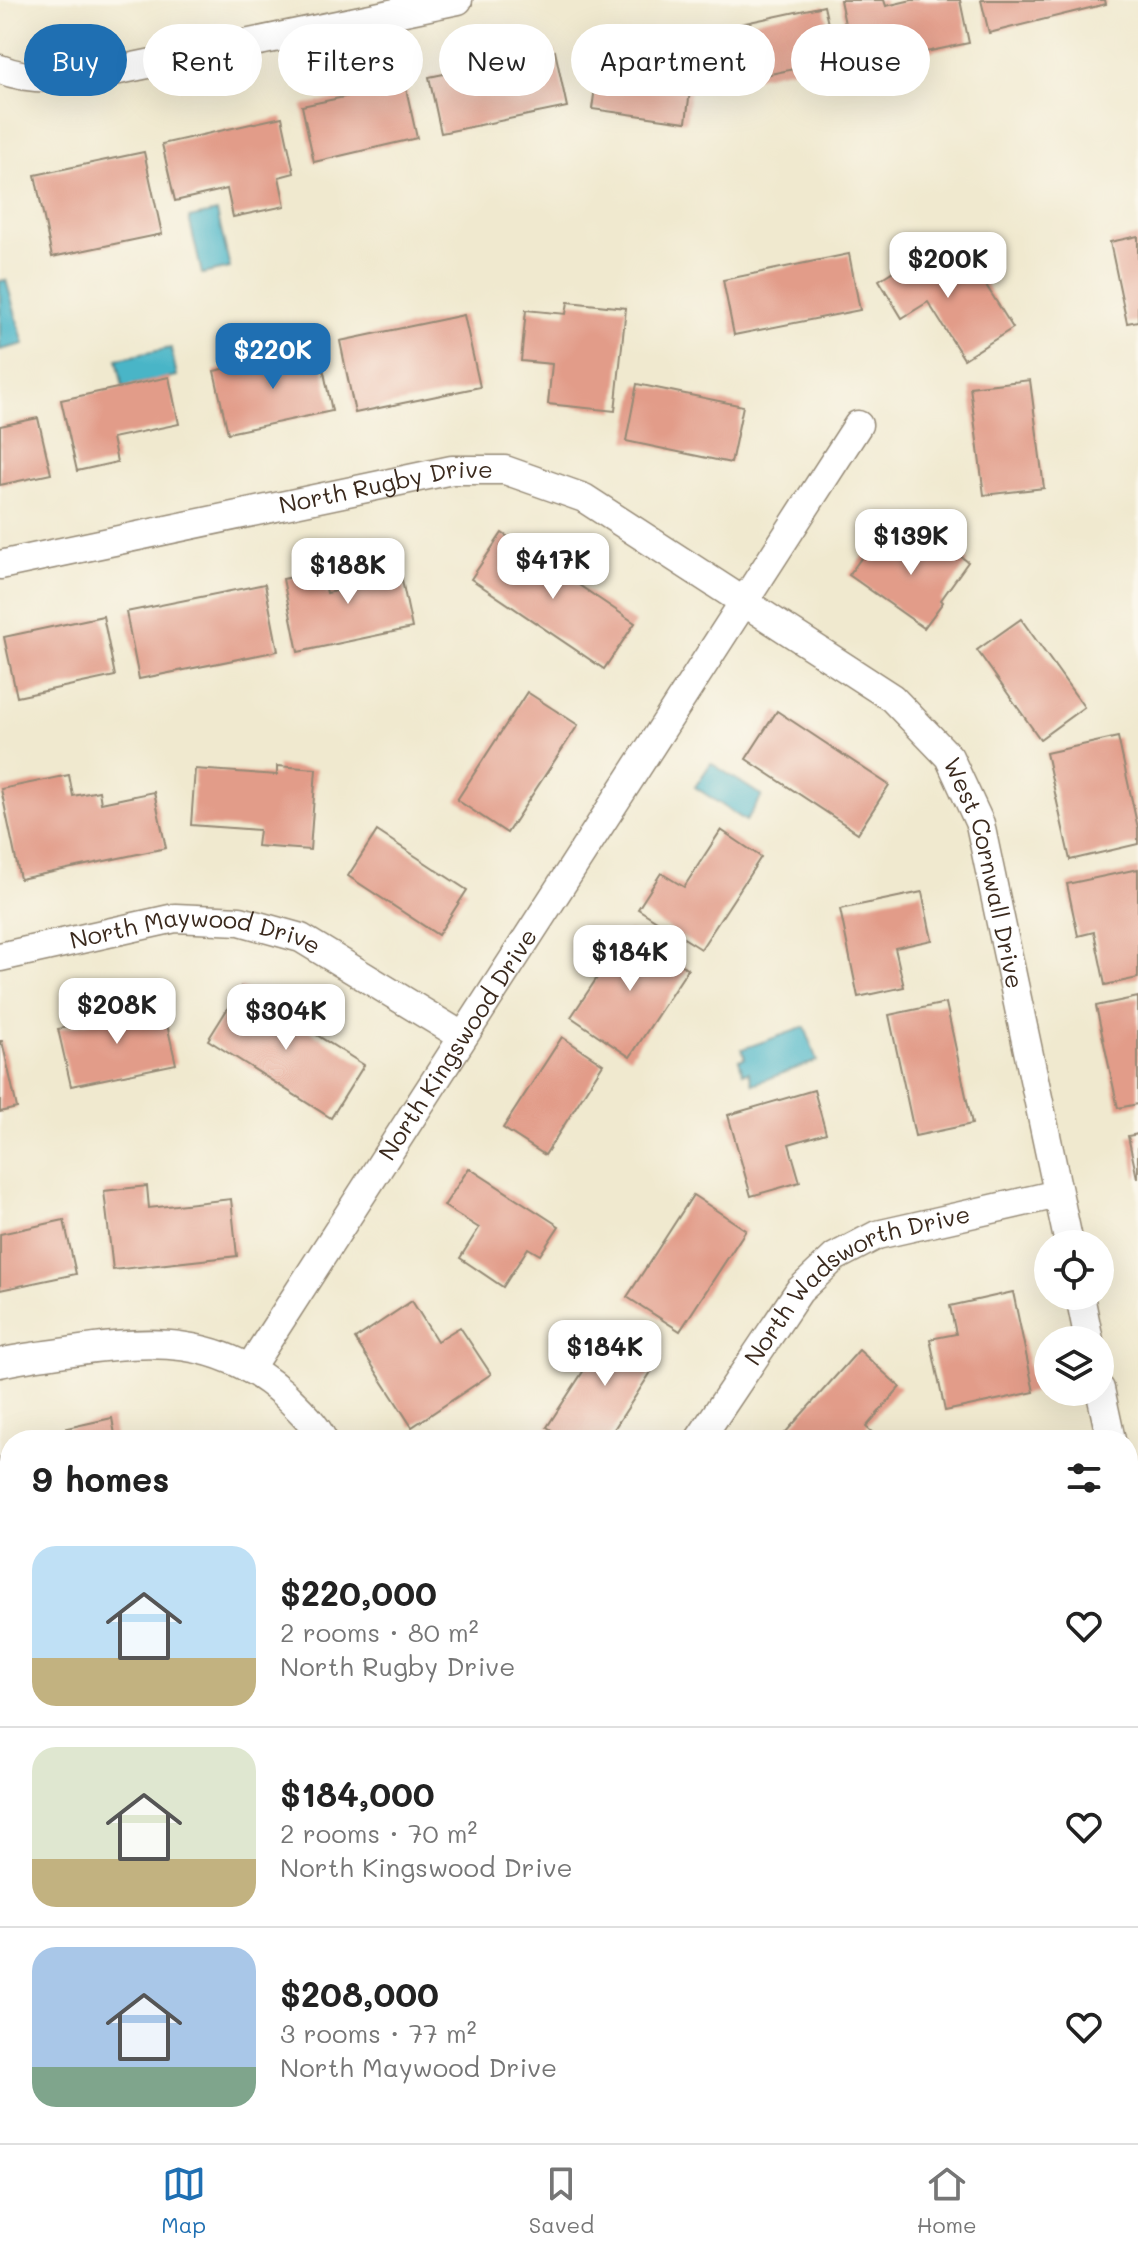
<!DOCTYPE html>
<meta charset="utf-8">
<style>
:root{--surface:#fff;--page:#f6f6f6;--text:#222;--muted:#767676;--line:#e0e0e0;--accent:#1f6fb2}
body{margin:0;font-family:Mali,sans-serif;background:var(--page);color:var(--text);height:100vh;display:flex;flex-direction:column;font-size:30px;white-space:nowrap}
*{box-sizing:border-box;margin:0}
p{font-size:26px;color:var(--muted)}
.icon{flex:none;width:44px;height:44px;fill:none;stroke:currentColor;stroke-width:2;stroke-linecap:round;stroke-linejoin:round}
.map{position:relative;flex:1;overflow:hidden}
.drawer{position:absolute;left:0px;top:1430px;width:1138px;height:714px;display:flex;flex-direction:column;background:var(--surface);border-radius:32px 32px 0 0;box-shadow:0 8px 32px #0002}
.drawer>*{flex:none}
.top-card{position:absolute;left:24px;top:24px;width:1090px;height:72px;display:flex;gap:16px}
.controls{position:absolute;left:1034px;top:1230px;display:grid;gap:16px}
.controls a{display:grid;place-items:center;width:80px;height:80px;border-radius:50%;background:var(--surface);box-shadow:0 8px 32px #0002;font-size:40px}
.price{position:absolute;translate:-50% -68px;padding:0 18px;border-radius:16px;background:#fff;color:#222;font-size:26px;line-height:52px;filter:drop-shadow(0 2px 4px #0008)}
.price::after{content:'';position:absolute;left:50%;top:48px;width:24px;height:18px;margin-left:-12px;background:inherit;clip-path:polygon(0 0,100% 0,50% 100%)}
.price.current{background:var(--accent);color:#fff}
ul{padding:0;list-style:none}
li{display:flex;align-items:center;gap:24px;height:200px;padding:0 32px}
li+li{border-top:2px solid var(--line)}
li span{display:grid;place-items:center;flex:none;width:224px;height:160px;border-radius:24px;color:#555}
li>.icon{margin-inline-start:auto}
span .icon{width:96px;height:96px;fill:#fffc;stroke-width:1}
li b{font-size:34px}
h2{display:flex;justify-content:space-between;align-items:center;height:96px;padding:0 32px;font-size:34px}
.pill{padding:0 28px;border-radius:36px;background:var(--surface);box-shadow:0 8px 32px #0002;font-size:28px;line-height:72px}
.pill.current{background:var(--accent);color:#fff}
.dock{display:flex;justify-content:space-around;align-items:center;height:112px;border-top:2px solid var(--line);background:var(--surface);font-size:22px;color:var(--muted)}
.dock a{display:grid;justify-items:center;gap:4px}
.dock .current{color:var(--accent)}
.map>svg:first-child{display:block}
.water{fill:#4ab5c7;stroke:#427072;stroke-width:2}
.building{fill:#e29c89}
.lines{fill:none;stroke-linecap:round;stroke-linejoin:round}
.street-casing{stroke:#968a76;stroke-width:31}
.street{stroke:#fff;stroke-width:28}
.labels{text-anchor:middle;stroke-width:6;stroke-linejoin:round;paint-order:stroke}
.street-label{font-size:24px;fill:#3b2a1e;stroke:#fbf7ec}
</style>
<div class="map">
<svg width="1138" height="2143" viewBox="0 0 1138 2143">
<rect width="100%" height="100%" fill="#fbf7ec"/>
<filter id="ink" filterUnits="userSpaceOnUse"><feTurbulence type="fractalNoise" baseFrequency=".0125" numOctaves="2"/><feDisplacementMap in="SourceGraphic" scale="16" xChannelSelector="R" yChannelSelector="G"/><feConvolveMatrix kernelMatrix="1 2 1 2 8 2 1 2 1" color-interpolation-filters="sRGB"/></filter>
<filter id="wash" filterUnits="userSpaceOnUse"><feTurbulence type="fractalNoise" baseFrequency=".006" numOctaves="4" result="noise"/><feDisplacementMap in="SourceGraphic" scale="32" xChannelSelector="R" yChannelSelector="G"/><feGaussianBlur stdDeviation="1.8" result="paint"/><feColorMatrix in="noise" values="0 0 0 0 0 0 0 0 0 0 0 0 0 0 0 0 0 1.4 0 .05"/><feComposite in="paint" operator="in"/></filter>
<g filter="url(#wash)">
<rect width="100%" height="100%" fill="#f0e9cf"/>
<g class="water">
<polygon points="217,212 230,268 202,274 189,218"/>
<polygon points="6,280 24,344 0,350 0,281"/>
<polygon points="171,348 177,376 123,387 117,359"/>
<polygon points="711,763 762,796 746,821 695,787"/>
<polygon points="805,1027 817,1061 753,1084 749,1072 743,1073 739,1060 745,1058 742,1049"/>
</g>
<g id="blocks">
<g class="building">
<polygon points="840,0 884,0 886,6 912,0 960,0 969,43 854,67"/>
<polygon points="981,0 1105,0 1106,4 989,33"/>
<polygon points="824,6 836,60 724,84 712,30"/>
<polygon points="646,29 697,36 686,122 592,109 599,60 642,65"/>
<polygon points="555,51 567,107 441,133 429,77"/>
<polygon points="405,84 417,138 314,162 302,106"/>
<polygon points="282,117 294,173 279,177 285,206 233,217 227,189 175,201 162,144"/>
<polygon points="144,152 162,234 52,257 35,175"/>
<polygon points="1138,236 1138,321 1127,323 1110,242"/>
<polygon points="938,243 964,283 979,274 1013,328 964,359 928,302 902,318 879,280"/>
<polygon points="849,254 860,310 734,335 723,280"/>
<polygon points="568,302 626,308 615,411 548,404 552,364 521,361 526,310 566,314"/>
<polygon points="464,315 480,387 355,413 340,341"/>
<polygon points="319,348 332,411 228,433 214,371"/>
<polygon points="169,377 179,424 112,438 117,462 77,471 61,400"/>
<polygon points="1030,380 1044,488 984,495 970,387"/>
<polygon points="637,384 743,406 731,463 626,441"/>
<polygon points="38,418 51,474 0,485 0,426"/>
<polygon points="928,532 968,562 941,600 943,602 924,628 849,575 875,539 907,561"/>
<polygon points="502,533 635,623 604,669 471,579"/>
<polygon points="397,556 412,628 298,652 283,579 322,571 327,593 363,585 358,564"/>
<polygon points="265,584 278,651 139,679 126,612"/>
<polygon points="103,616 115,676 17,697 4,637"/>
<polygon points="1021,619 1084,707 1040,739 977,650"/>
<polygon points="527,692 578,725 507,833 457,800"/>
<polygon points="777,711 889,785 858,833 746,759"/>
<polygon points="1118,737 1138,828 1138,844 1070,860 1046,753"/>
<polygon points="277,766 316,769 310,850 257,846 259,830 191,825 195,769 277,775"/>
<polygon points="69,775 73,796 99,791 101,803 154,792 166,848 20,879 1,789"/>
<polygon points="721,830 761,857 701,949 638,909 661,873 684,887"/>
<polygon points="377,831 467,890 438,935 348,876"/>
<polygon points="1138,869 1138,978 1105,985 1094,932 1078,936 1067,884"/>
<polygon points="922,892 932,940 895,948 904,987 858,997 840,909"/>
<polygon points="629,930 688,969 630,1057 571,1017"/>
<polygon points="241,987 364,1065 331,1118 208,1040"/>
<polygon points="1138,997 1138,1104 1118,1108 1096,1006"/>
<polygon points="946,1003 972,1124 915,1136 889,1015"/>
<polygon points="163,1007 176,1064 71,1086 58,1029"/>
<polygon points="562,1037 603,1064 545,1155 503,1128"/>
<polygon points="0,1041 2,1041 17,1108 0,1112"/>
<polygon points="814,1090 826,1133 789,1144 800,1182 751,1196 728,1115"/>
<polygon points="1138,1134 1138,1178 1137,1178 1128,1136"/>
<polygon points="469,1168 559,1226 540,1255 528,1248 503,1287 460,1258 479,1228 444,1206"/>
<polygon points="147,1186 149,1208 231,1199 237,1256 113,1270 104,1191"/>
<polygon points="693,1195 746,1230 680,1331 627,1297"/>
<polygon points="64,1220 76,1274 0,1290 0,1234"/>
<polygon points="1013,1292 1034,1392 945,1411 930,1339 956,1334 950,1306"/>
<polygon points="412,1301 437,1341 460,1327 491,1374 412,1427 355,1339"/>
<polygon points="614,1324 662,1355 607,1440 567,1440 547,1427"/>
<polygon points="859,1350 900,1387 866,1427 881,1440 793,1440 785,1433"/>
<polygon points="112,1418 116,1440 70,1440 67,1428"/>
<polygon points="10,1456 10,1513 0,1515 0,1458"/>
<polygon points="10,1632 10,1693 0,1695 0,1634"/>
<polygon points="392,2134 411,2134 413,2143 357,2143"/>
<polygon points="567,2134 642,2134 644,2143 569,2143"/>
<polygon points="1075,2134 1106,2134 1108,2143 1060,2143 1059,2137"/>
</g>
</g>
</g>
<g filter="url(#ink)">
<use href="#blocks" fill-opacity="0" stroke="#968a76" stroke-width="2"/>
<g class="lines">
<g class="street-casing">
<g id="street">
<path d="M0,69C34,83 73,77 109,72L458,0"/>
<path id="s1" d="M0,565L452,470H505L584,498L892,698L949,757L980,824L1069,1244"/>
<path id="s2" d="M0,957L175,918L240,921L301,938L462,1036"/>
<polyline points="1080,1296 1089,1340"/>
<path d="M0,1363C24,1357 49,1355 73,1351C151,1339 220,1337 283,1393C297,1407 314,1422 323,1440"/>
<path id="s3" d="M249,1369L858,425"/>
<polyline points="1100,1389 1111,1440"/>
<path id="s4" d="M699,1440L799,1291L835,1257L877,1235L1058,1194"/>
<polyline points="0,1829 10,1850"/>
<polyline points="1128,1906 1138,1953"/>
<polyline points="74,2134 76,2143"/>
<polyline points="488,2134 490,2143"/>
</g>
</g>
<use href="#street" class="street"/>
</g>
</g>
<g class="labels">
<g class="street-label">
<text dy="8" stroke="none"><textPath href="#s1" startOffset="394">North Rugby Drive</textPath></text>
<text dy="8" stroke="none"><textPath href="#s1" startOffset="1170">West Cornwall Drive</textPath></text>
<text dy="8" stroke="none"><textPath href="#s2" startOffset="200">North Maywood Drive</textPath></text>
<text dy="8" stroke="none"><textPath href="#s3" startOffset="386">North Kingswood Drive</textPath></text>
<text dy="8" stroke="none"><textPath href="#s4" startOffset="232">North Wadsworth Drive</textPath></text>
</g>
</g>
</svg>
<div class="controls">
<a><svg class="icon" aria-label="locate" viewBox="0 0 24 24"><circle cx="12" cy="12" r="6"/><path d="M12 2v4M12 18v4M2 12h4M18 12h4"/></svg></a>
<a><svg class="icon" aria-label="layers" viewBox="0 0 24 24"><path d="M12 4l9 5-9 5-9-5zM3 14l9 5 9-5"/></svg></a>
</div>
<b class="price" style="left:948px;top:300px">$200K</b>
<b class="price current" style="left:273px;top:391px">$220K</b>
<b class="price" style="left:911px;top:577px">$139K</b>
<b class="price" style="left:553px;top:601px">$417K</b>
<b class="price" style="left:348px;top:606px">$188K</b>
<b class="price" style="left:630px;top:993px">$184K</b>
<b class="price" style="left:117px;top:1046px">$208K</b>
<b class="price" style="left:286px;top:1052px">$304K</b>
<b class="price" style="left:605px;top:1388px">$184K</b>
<div class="top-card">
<a class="pill current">Buy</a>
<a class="pill">Rent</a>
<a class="pill">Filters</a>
<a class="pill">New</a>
<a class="pill">Apartment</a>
<a class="pill">House</a>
</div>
<section class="drawer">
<h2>9 homes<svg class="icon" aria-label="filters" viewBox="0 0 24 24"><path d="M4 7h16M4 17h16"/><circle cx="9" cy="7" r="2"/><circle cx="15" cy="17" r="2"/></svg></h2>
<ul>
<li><span style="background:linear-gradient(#bfe0f5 70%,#c2b280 0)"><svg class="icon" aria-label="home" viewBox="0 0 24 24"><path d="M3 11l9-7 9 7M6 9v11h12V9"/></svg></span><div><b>$220,000</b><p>2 rooms · 80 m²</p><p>North Rugby Drive</p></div><svg class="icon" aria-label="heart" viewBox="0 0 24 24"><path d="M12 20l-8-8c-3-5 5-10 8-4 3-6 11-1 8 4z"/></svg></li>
<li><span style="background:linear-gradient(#dfe7d0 70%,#c2b280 0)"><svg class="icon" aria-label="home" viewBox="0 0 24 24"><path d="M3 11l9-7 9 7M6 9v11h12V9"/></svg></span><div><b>$184,000</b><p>2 rooms · 70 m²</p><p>North Kingswood Drive</p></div><svg class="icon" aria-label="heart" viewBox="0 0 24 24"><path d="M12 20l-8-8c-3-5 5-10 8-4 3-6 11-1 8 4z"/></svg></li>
<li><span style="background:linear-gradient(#a9c7e8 75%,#7fa58c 0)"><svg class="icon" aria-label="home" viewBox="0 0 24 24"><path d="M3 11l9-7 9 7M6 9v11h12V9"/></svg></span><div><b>$208,000</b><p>3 rooms · 77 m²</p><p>North Maywood Drive</p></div><svg class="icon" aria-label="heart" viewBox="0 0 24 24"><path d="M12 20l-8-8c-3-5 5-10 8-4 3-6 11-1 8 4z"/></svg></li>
</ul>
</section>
</div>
<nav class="dock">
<a class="current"><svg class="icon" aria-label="map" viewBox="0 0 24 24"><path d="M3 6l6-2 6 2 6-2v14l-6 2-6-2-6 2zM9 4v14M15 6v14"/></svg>Map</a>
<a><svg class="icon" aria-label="saved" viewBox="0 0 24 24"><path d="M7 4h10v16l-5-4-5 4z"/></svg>Saved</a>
<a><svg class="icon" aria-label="home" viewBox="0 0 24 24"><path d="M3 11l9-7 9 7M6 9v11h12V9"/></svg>Home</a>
</nav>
